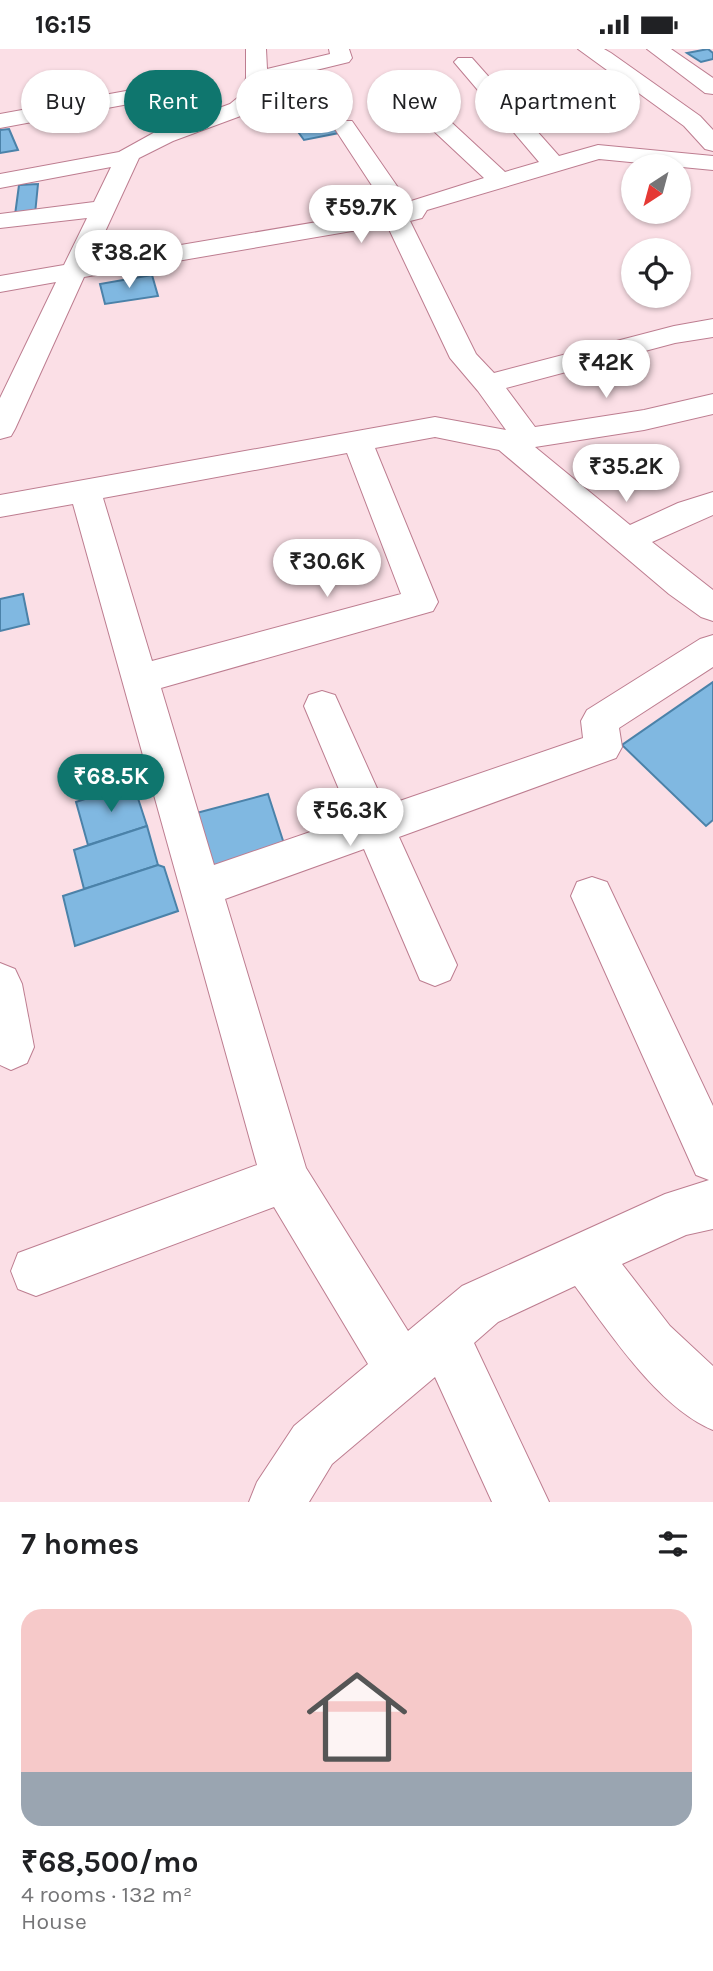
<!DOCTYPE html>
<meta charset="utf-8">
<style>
:root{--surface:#fff;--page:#f2f2f2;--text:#202124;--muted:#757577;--accent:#0f766e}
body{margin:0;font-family:Karla,sans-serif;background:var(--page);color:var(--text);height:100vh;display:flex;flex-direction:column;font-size:26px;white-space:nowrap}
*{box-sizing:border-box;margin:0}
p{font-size:23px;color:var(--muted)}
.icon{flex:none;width:38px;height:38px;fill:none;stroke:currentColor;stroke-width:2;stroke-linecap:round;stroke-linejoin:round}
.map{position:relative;height:1453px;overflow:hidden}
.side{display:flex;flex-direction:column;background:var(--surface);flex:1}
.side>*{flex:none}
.top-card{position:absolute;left:21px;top:21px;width:672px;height:63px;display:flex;gap:14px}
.needle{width:46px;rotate:216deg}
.tools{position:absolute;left:621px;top:105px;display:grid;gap:14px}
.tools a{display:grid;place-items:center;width:70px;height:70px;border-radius:50%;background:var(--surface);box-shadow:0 2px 5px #0004;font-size:35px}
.price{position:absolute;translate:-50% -60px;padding:0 16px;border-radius:24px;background:#fff;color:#222;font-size:23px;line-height:46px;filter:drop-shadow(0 2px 4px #0008)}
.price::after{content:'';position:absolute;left:50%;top:42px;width:21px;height:16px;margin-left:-10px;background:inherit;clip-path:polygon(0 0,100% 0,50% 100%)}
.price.active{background:var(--accent);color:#fff}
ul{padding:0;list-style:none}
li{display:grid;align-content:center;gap:14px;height:371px;padding:0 21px}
li span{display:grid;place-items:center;height:217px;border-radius:21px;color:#555}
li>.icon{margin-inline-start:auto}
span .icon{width:126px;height:126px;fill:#fffc;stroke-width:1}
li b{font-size:30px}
h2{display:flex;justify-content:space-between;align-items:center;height:84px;padding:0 21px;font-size:30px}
.pill{padding:0 24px;border-radius:32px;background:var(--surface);box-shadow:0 2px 5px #0004;font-size:24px;line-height:63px}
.pill.active{background:var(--accent);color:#fff}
.status{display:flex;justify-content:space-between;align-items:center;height:49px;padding:0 35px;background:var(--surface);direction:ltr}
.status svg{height:19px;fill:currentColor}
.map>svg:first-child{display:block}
.building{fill:#80b8e1;stroke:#4b82a9;stroke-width:2}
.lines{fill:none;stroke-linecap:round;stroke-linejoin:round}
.minor-casing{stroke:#bd7d90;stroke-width:2}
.minor{fill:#fff;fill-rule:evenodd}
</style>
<div class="status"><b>16:15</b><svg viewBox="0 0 49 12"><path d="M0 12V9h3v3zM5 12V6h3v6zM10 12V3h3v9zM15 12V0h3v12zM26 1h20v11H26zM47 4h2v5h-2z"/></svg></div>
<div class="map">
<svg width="713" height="1453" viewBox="0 0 713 1453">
<rect width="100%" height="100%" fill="#fbdfe6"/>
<g class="building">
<polygon points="708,0 713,4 713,10 701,13 687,4"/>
<polygon points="549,35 559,43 536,48 526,40"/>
<polygon points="333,68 344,83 304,91 293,76"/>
<polygon points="9,80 18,101 0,104 0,81"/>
<polygon points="38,135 35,165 15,166 19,136"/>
<polygon points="152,226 158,247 105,255 100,235"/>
<polygon points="23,545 29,575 0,582 0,550"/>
<polygon points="713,633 713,771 706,777 622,696"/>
<polygon points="133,734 147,777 88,796 76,753"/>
<polygon points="268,745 286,801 203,824 189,766"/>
<polygon points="147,777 158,816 84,840 74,801"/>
<polygon points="158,816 164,818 178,862 75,897 63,847"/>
</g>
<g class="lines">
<g class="minor-casing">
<g id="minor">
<path d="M246,0H266L267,20L330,5L329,0H349L352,9L349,13L267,33L262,49L246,65L173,92L139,109L92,211L388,161L333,77L336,72H352L408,153L484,129L408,58L405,53L408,48H424L505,123L539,113L454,13L458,9H472L559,107L598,96L713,107V121L599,110L427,161L422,169L410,172L476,305L494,324L674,277L713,270V288L675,294L506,339L535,378L644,361L713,345V365L644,381L535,398L630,476L678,454L713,443V466L652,493L713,541V572L701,568L669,545L499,401L435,388L375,399L438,553L433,562L161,639L214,816L351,769L304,657L309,646L322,642L335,646L385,757L583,689L581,672L587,661L700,590L713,586V618L619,679L622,698L616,709L399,788L457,916L450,931L435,937L420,931L364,800L225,850L306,1119L408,1282L462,1237L665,1145L709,1131L696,1126L571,847L577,833L592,828L607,833L713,1057V1180L686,1186L622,1215L670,1277L713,1317V1381C658,1358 610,1284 575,1237L498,1273L474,1294L549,1453H492L435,1328L332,1415L309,1453H249L257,1433L294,1377L368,1315L274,1158L36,1247L18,1240L11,1222L18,1204L257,1116L73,455L0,468V446L435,368L506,381L478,342L450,309L387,176L84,228L15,380L11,387L0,390V349L56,233L0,243V227L64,216L87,169L0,179V165L94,153L111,118L0,139V125L119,103L157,82L230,55L241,46L246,29ZM347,404L401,545L152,612L103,449Z"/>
<polygon points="578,0 604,0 611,4 700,67 713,81 713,102 705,100 684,77"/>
<polygon points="647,0 671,0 713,29 713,45 705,44"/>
<polygon points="126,42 134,44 137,49 134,54 0,79 0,65"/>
<polygon points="0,914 15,920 22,935 34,998 27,1014 11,1021 0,1016"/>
</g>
</g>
<use href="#minor" class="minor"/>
</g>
</svg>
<div class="tools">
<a><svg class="needle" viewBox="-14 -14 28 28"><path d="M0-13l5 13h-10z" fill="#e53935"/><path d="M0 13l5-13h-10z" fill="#757577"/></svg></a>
<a><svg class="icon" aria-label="locate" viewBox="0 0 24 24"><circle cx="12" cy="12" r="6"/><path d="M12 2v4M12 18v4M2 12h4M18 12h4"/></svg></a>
</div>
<b class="price" style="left:361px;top:196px">₹59.7K</b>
<b class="price" style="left:129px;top:241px">₹38.2K</b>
<b class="price" style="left:606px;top:351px">₹42K</b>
<b class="price" style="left:626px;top:455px">₹35.2K</b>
<b class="price" style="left:327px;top:550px">₹30.6K</b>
<b class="price active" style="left:111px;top:765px">₹68.5K</b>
<b class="price" style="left:350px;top:799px">₹56.3K</b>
<div class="top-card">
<a class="pill">Buy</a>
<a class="pill active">Rent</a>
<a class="pill">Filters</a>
<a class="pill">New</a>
<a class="pill">Apartment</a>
</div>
</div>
<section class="side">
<h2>7 homes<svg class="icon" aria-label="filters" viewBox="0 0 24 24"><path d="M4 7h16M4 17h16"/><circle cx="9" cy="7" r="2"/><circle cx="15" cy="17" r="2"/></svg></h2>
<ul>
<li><span style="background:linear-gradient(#f6c9c9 75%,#9aa5b1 0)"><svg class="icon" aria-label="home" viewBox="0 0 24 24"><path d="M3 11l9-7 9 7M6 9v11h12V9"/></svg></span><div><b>₹68,500/mo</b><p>4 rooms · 132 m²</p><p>House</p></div></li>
</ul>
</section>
